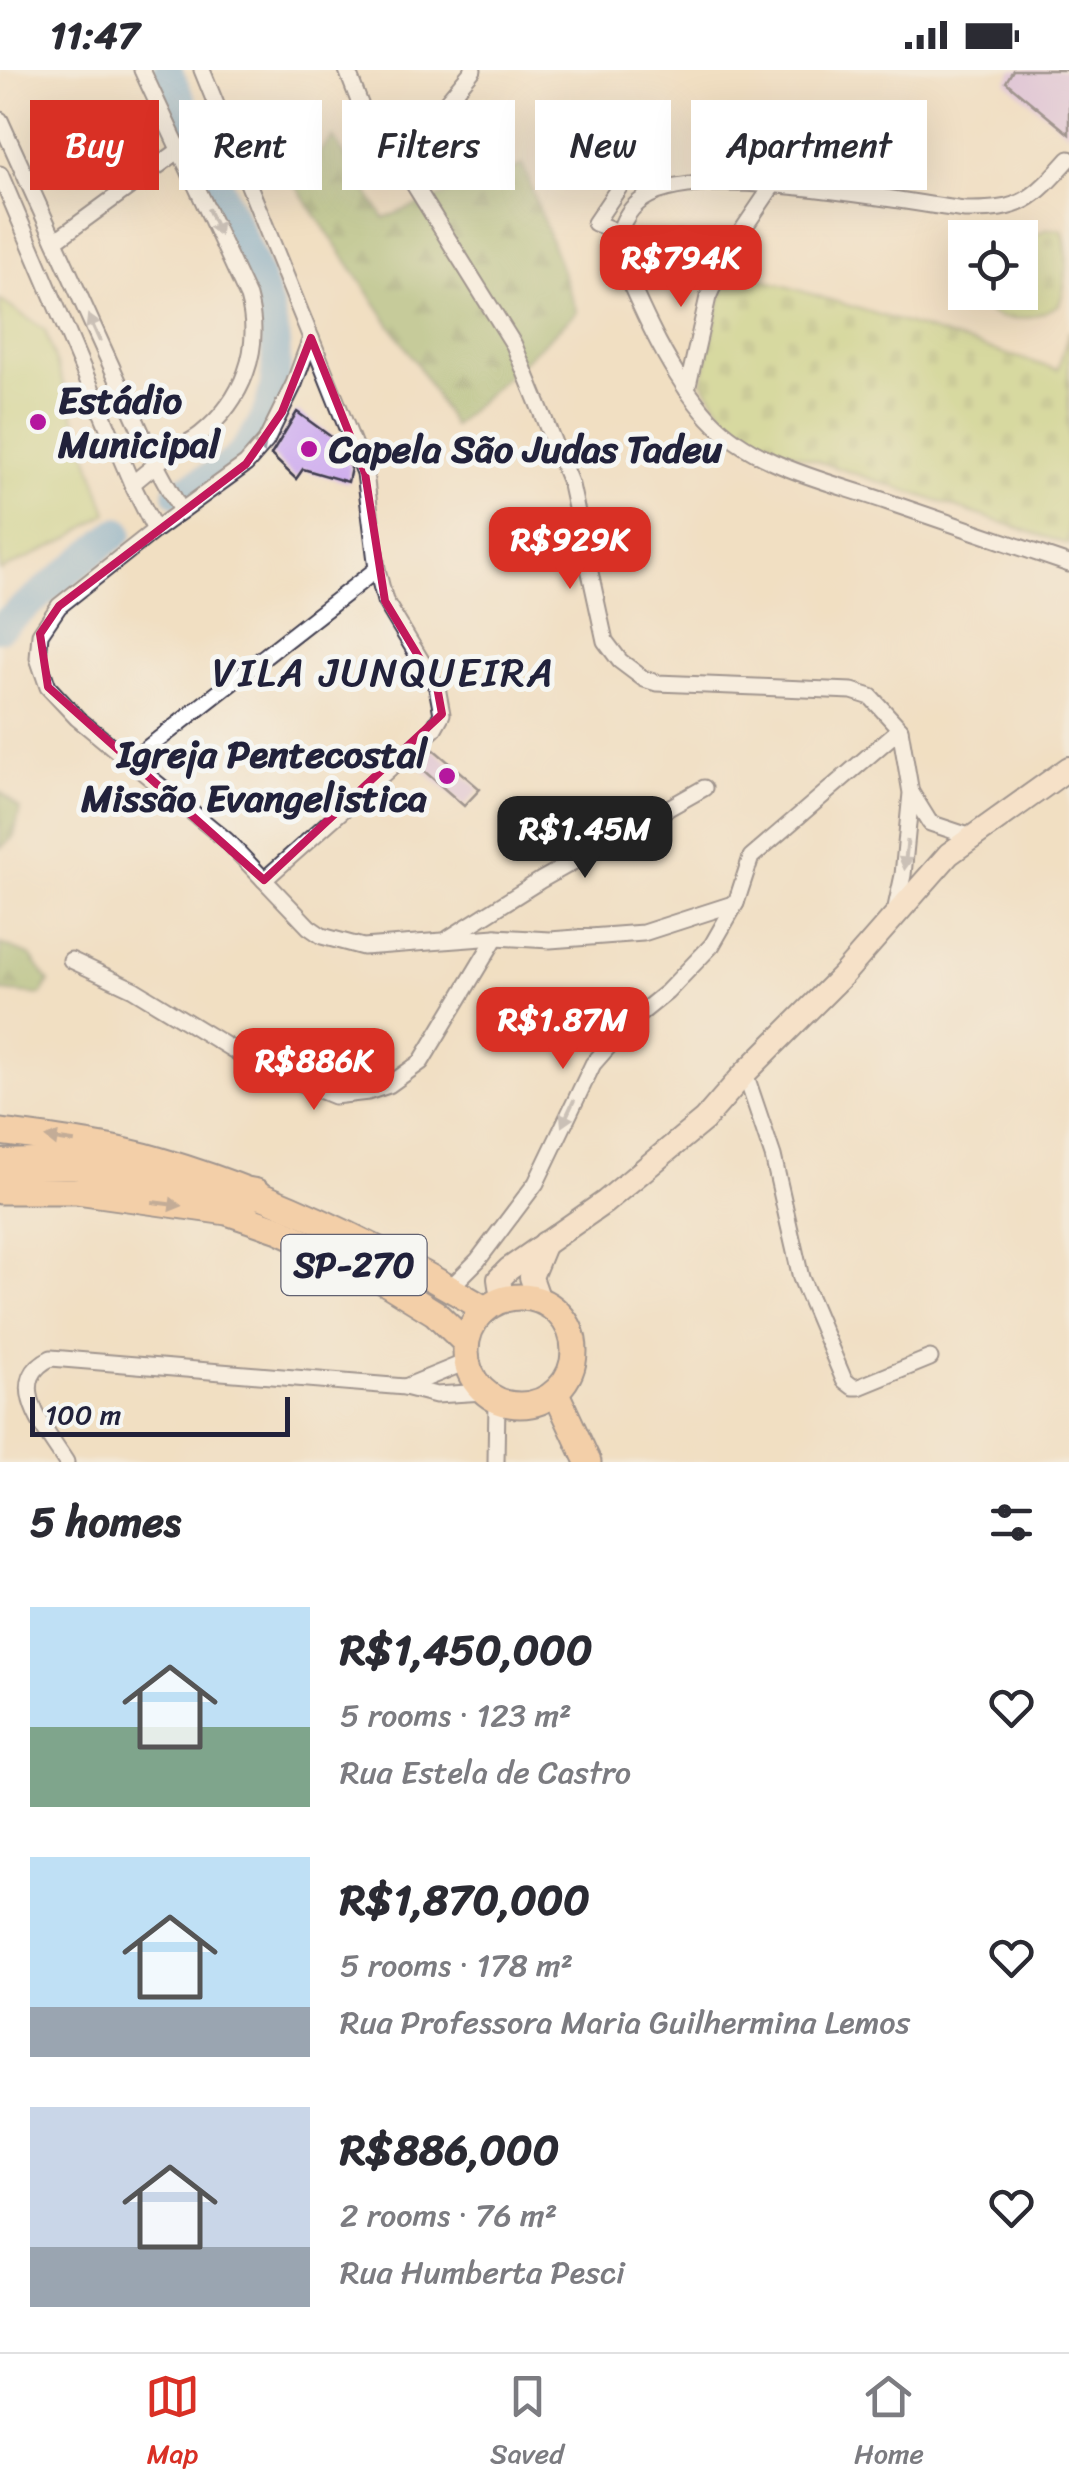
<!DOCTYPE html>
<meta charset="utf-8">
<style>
:root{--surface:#fff;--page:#f2f2f3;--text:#2b2b33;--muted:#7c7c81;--line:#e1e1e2;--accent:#d93025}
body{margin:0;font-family:Sriracha,sans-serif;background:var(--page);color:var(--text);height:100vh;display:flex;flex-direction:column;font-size:38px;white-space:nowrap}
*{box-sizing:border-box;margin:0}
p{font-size:32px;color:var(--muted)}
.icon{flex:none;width:55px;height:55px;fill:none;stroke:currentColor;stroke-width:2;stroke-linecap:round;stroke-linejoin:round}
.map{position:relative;height:1392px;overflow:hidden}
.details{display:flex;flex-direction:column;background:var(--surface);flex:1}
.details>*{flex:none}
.hud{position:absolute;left:30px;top:30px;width:1010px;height:90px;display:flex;gap:20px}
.tools{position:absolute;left:948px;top:150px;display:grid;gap:20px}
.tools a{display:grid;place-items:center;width:90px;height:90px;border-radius:0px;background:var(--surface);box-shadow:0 10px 40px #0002;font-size:50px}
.scale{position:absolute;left:30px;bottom:25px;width:260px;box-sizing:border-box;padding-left:10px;border:5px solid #22223b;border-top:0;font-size:28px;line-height:35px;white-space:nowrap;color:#22223b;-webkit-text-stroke:8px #f6f6f2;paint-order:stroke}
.price{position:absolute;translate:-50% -85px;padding:0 22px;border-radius:20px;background:var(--accent);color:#fff;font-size:32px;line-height:65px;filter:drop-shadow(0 2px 5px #0008)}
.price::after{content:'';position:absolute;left:50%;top:60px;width:30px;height:22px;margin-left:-15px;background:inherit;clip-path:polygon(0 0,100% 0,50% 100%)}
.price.current{background:#222;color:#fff}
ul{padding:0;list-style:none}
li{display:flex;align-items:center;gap:30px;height:250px;padding:0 30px}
li span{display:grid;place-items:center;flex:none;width:280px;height:200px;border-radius:0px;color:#555}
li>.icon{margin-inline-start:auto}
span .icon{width:120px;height:120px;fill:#fffc;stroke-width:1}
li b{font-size:42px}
h2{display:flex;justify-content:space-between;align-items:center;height:120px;padding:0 30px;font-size:42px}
.tag{padding:0 35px;border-radius:0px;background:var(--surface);box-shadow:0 10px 40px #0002;font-size:35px;line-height:90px}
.tag.current{background:var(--accent);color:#fff}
.status{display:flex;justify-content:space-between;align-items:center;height:70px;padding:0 50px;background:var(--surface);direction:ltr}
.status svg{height:28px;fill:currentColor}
.menu{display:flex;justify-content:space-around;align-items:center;height:140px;border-top:2px solid var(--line);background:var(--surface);font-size:28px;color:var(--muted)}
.menu a{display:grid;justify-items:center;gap:5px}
.menu .current{color:var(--accent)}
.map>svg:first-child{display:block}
.forest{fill:url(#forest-firs);stroke:#5a6b52;stroke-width:2.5}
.cemetery{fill:url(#cemetery-stones);stroke:#6e7a59;stroke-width:2.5}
.garden{fill:#b9d277;stroke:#6e7a59;stroke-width:2.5}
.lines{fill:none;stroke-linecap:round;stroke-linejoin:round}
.river{stroke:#63a5d7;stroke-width:30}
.building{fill:#cca8ed}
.street-casing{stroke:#413e4f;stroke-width:19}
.secondary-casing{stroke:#413e4f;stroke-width:26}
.primary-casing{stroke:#413e4f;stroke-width:29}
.highway-casing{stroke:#413e4f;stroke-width:34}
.street{stroke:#fff;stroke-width:15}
.secondary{stroke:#fce5cf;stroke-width:22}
.primary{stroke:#f7bd88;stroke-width:25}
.highway{stroke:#f7bd88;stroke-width:30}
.oneway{fill:#9c9ca7}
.oneway2{fill:#8c7062}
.marked{fill:none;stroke:#c2185b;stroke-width:8;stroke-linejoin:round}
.poi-dot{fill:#b5179e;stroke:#f6f6f2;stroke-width:4}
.labels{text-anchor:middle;stroke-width:10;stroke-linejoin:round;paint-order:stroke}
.shield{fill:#f6f6f2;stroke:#626272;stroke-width:2.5}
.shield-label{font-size:35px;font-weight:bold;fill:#22223b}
.poi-label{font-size:38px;font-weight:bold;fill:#22223b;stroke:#f6f6f2;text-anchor:start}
.neighbourhood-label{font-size:40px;letter-spacing:2.5px;fill:#22223b;stroke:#f6f6f2}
</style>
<div class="status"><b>11:47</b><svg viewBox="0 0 49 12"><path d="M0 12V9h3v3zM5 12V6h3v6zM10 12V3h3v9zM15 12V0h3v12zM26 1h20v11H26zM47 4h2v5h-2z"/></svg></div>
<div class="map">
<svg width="1069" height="1392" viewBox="0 0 1069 1392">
<defs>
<pattern id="forest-firs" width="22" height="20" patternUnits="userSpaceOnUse" patternTransform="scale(2.5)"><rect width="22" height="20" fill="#92b468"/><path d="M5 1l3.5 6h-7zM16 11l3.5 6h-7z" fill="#779257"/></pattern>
<pattern id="cemetery-stones" width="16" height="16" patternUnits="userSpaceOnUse" patternTransform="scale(2.5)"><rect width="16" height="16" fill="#b9d277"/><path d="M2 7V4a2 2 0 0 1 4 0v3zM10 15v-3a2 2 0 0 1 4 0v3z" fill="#9fb468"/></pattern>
</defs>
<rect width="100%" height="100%" fill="#f6f6f2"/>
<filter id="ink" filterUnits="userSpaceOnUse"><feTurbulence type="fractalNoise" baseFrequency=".01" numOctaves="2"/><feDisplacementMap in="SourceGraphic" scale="20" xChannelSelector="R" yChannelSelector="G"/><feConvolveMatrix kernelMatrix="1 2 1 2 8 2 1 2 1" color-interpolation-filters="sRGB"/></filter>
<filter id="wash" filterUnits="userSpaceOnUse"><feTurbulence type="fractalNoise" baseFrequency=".0048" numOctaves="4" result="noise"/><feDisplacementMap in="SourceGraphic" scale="40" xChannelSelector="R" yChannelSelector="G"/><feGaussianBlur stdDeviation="2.25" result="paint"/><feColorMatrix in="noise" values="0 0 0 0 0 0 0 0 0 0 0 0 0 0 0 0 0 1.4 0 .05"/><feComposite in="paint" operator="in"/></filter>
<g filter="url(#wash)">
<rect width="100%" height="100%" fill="#f1dfc2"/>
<g class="forest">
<polygon points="333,67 384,148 523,95 577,242 453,356 417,294 293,112"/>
<polygon points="0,721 20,739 14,767 0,778"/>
<polygon points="0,874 30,885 49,912 41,925 0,921"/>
</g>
<g class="cemetery">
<path d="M1048,159L1062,160C1069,180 1067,213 1059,235C1029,251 991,260 973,223L1020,222V172Z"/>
<polygon points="727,198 1058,300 1069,261 1069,475 739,365 702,312"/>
</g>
<polygon class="garden" points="0,230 45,260 107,443 70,468 0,501"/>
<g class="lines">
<g class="river">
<path d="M167,0C187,44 206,88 226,133C263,215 312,309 237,388C223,403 196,413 178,423"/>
<polyline points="0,557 118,462"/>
</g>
</g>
<g id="blocks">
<g class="building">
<polygon points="1013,0 1069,0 1069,64 1006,12"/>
<polygon points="297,342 341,374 351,398 348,412 303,399 296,409 271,385"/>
<polygon points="432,678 480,719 464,736 415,693"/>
</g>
</g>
</g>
<g filter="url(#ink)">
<use href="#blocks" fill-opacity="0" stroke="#413e4f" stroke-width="2.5"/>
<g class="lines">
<g class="street-casing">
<g id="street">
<polyline points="202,0 311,268 294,314 266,371 246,394 155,460 59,536 40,564 38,588 48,617 77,648 226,770 309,857 322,866 363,877 496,867 550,870 643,863 736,833 751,787 900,659"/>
<polyline points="347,0 367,52 410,108 514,275 571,415 605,571 620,591 644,609 657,613 852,621 871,627 900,659 911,723 903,805 895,842"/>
<polyline points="0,50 156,395 181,441"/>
<path d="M1069,89C1032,130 1022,141 965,140C896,131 698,91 643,129C625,141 618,161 616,181C641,238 668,302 709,348C753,396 828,411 888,432C948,453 1009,473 1069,494"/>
<polyline points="0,104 132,414 155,460"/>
<polyline points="410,108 435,46 473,0"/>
<polyline points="618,162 595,153 622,113 658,93"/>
<polyline points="55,171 181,79"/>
<polyline points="687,320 708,227 731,177 773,115"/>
<path d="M132,414C144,404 156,394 168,385C178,377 191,372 201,364C243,330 263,279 248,227L142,0"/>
<polyline points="131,691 377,499"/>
<polyline points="912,724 930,753 969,766"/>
<polyline points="264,810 433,660 442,644 437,617 385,531 377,499 365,403 311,268"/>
<polyline points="449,868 541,810 704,718"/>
<polyline points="71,890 133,919 258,995 334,1026 368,1022 389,1015 421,992 496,867"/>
<polyline points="745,1003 773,1086 801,1208 844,1310 853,1317 859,1317 930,1288"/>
<polyline points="450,1218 478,1190 536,1113 593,994 630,952 667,922 712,875 736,833"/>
<polyline points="405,1317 466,1292"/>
<path d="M66,1392C47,1362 3,1311 51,1288L405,1317L436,1325L484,1322"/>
<polyline points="496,1392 497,1331"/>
</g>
</g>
<g class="secondary-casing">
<g id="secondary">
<polyline points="502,1229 499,1209 509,1199 605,1132 704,1050 745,1003 841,907 949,784 1069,698"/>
<polyline points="539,1230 531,1207 545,1173"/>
</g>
</g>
<g class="primary-casing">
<g id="primary">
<path d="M0,1062C53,1069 107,1075 158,1090C272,1123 383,1178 485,1239"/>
<polyline points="0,1121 77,1121 227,1142 279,1160 367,1201 435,1243 466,1273"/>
<circle cx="520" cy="1281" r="54"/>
<polyline points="556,1323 588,1392"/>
</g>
</g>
<g class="highway-casing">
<polyline id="highway" points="0,1095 73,1093 255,1124"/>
</g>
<use href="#street" class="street"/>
<use href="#secondary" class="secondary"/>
<use href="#primary" class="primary"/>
<use href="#highway" class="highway"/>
</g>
<defs><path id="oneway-solid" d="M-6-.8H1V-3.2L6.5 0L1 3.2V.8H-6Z" transform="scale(2.5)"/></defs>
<g class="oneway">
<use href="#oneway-solid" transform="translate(214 152) rotate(66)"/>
<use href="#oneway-solid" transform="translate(94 258) rotate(-114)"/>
<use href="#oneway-solid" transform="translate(257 381) rotate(-51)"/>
<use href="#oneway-solid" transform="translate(906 785) rotate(96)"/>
<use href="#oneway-solid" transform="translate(568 1043) rotate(115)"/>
</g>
<g class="oneway2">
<use href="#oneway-solid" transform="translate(60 1070) rotate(-171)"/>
<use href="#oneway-solid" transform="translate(167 1134) rotate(8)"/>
</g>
</g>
<path d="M0 0H1069V1392H0ZM311,268L365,403L385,531L437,617L442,644L264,810L48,617L40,564L59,536L246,394L282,342Z" fill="#f1dfc2" fill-opacity=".55" fill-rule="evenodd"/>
<path class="marked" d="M311,268L365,403L385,531L437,617L442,644L264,810L48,617L40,564L59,536L246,394L282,342Z"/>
<g class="poi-dot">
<circle cx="38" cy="352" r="10"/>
<circle cx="309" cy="379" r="10"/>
<circle cx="447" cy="706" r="10"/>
</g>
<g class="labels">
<rect class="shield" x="281.5" y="1165" width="145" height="60" rx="8"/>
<g class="shield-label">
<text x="354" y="1207">SP-270</text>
</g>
<g class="poi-label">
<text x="58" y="343">Estádio<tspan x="58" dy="44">Municipal</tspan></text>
<text x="329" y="392">Capela São Judas Tadeu</text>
<text x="427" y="697" text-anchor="end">Igreja Pentecostal<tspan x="427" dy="44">Missão Evangelistica</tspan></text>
</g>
<g class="neighbourhood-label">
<text x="384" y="616">VILA JUNQUEIRA</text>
</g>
</g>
</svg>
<div class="tools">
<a><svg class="icon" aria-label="locate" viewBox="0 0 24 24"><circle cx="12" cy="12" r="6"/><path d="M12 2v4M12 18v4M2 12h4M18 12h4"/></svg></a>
</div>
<div class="scale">100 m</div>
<b class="price" style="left:681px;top:240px">R$794K</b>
<b class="price" style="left:570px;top:522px">R$929K</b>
<b class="price current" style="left:585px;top:811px">R$1.45M</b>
<b class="price" style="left:563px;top:1002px">R$1.87M</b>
<b class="price" style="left:314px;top:1043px">R$886K</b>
<div class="hud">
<a class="tag current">Buy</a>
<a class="tag">Rent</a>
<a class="tag">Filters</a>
<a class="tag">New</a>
<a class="tag">Apartment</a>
</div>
</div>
<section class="details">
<h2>5 homes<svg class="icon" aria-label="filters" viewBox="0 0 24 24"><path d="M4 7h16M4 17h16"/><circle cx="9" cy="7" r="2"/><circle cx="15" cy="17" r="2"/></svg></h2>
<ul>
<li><span style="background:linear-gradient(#bfe0f5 60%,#7fa58c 0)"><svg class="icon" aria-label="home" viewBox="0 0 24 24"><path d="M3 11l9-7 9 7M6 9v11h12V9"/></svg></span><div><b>R$1,450,000</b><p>5 rooms · 123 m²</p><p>Rua Estela de Castro</p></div><svg class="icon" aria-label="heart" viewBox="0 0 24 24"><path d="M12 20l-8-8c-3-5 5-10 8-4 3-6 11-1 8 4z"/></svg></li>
<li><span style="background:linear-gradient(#bfe0f5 75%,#9aa5b1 0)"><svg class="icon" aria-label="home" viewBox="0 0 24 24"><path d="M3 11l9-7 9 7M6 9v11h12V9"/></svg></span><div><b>R$1,870,000</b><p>5 rooms · 178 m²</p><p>Rua Professora Maria Guilhermina Lemos</p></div><svg class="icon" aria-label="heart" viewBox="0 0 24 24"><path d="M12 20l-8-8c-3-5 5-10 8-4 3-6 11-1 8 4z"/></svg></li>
<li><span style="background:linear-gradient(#c9d6e8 70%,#9aa5b1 0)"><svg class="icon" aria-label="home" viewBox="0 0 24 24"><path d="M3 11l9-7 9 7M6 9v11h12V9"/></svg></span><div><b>R$886,000</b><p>2 rooms · 76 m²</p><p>Rua Humberta Pesci</p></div><svg class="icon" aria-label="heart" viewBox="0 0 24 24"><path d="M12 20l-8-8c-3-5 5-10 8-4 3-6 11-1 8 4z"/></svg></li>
</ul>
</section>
<nav class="menu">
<a class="current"><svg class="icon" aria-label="map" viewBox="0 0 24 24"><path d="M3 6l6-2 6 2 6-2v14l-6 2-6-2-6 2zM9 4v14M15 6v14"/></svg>Map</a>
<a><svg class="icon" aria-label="saved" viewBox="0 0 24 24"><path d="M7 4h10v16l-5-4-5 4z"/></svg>Saved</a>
<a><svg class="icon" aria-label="home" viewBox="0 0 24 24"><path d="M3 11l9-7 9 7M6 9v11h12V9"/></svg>Home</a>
</nav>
